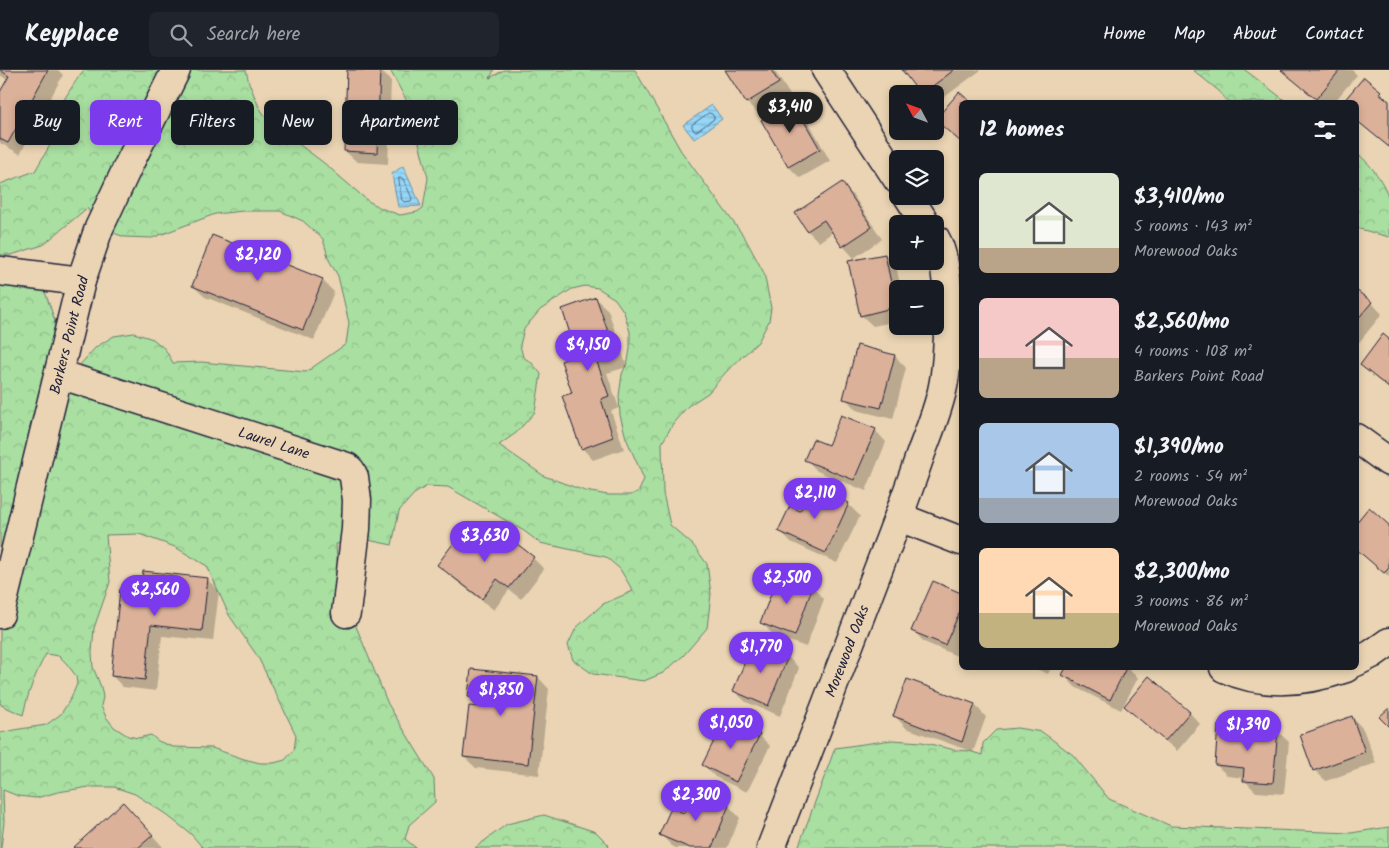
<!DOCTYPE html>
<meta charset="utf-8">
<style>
:root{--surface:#171b24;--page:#20242c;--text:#f1f3f6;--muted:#9ea1a6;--line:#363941;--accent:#7c3aed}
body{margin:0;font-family:Kalam,sans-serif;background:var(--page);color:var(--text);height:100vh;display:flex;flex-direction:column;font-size:19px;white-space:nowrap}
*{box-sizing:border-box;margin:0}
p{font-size:16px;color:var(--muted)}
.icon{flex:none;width:28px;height:28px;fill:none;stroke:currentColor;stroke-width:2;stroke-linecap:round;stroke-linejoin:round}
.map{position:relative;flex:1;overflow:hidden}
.details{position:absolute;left:959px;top:30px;width:400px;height:570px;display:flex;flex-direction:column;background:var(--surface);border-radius:8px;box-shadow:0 2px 8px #0003}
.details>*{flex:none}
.hud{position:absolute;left:15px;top:30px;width:475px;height:45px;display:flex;gap:10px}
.needle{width:32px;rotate:311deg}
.fabs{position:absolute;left:889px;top:15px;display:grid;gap:10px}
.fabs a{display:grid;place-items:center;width:55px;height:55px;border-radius:8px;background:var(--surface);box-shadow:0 2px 8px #0003;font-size:25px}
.price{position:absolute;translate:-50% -42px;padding:0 11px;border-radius:18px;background:var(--accent);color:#fff;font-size:16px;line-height:32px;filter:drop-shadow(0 1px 2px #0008)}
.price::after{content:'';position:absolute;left:50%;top:30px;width:15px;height:11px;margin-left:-8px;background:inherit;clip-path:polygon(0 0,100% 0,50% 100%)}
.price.selected{background:#222;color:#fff}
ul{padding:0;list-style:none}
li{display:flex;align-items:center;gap:15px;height:125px;padding:0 20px}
li span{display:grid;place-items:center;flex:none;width:140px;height:100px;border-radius:8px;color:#555}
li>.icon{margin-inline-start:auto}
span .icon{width:60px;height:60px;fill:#fffc;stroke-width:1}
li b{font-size:21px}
h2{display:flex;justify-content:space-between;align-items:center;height:60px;padding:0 20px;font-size:21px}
.chip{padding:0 18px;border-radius:8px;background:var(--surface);box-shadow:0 2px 8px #0003;font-size:18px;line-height:45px}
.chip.selected{background:var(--accent);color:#fff}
header{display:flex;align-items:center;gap:30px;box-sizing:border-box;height:70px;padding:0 25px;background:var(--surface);border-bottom:1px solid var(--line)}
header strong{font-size:24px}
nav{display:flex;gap:28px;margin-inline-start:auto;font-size:18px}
.search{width:350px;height:45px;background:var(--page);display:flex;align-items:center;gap:12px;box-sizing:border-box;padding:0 18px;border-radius:8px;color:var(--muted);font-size:19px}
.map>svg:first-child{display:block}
.forest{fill:url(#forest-crowns);stroke:#66806e;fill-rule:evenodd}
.water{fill:url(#water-rules);stroke:#688fac}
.shadow{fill:#0003}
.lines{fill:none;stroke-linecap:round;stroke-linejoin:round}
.shore{stroke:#506a86;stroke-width:1}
.building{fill:#dcb19a;stroke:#22223b}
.minor-casing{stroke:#22223b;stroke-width:31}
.minor{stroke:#ead4b3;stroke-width:28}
.labels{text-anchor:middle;stroke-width:4;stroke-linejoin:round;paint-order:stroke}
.street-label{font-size:15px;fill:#22223b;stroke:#ead4b3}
</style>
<header>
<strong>Keyplace</strong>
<div class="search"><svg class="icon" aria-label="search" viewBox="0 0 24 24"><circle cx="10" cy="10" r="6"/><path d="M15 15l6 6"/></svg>Search here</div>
<nav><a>Home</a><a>Map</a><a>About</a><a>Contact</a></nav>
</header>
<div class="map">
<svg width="1389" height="778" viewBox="0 0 1389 778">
<defs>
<pattern id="forest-crowns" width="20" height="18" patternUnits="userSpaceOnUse" patternTransform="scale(1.25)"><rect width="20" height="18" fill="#a9dfa1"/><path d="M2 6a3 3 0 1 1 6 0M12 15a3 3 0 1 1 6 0" fill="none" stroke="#91bf8c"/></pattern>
<pattern id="water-rules" width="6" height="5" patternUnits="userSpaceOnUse" patternTransform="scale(1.25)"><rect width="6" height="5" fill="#96d7f7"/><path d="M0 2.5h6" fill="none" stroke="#81b8d5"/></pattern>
</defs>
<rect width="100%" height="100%" fill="#ead4b3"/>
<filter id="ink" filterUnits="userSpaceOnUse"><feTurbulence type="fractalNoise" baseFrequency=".02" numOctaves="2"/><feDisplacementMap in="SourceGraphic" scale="10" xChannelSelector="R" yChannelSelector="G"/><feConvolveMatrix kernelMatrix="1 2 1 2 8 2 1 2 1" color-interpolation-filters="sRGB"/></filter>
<g filter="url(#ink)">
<g class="forest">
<path d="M84,0H158L170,12L179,0H246L249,13L259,37L269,52L324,93L368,131L383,139L400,145L417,142L423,138L428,108L410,37L390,0H494L490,8L504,0H635L681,81L745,168L764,203L771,238L769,251L758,272L726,302L708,323L688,336L674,352L662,373L663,423L670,455L693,475L707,494L711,524L707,558L683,586L663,603L644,611L593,604L573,590L568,575L576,558L603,534L633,521L620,499L606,487L540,473L524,461L448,417L427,416L414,424L399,441L392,475L368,470L336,474L339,515L388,634L434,709L435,732L409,755L405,769L416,778H203L191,764L164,743L135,724L114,717H89L58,722L36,728L18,726L3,720L4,752L1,778H0V663L20,659L46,655L61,644L71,628L77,614L76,606L67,594L59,586L46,584C35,604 28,623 23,645L1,635L0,632V195L43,216L55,251L50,305L69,307L96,277L114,266L134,263L153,269L165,279L173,293L201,292L306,302L346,274L349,253L338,206L329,190L323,169L303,151L280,141H243L215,144L152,168L125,167L99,158L87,138L43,175L11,185H0V114L35,101L53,70L65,28L79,6ZM585,216L598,218L615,229L624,242L630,262V278L628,291L622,304L619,326L620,345L626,368L644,409L639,421L631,425H608L585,421L544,406L499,375L516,363L535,342L541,304L532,293L523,287L520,275L524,259L540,240L572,219ZM139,464L175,477L207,496L229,545L258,587L296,665L294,680L285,690L274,693H260L244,689L212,678L173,677L158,671L151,665L138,668L128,666L114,657L106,647L101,636L103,627L101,617L93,597L92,583L94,558L110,512L106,465Z"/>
<polygon points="1193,0 1245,0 1287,32 1228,32 1219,21"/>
<path d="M1356,83C1369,91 1387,116 1389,131C1389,143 1389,155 1389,167L1356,158Z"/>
<polygon points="1017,658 1042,662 1073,685 1109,729 1171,756 1351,763 1389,757 1389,778 798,778 835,678 892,670 922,672 955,680 969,681 982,685 983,673 996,660"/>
<polygon points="544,745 596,762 608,774 609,778 475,778 507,754"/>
</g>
<g class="water">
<polygon points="712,35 722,49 694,69 683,55"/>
<polygon points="403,96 421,136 398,137 392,104"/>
</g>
<g class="shadow">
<polygon points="0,0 58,0 63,5 20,84 0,73 0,25 8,10 0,5"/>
<polygon points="348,0 380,0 391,11 388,94 357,92 345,81"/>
<polygon points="727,0 774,0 790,25 759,44 747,33"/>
<polygon points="904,0 981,0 935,34 935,24 921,24"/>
<polygon points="1282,0 1352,0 1357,5 1334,32 1320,32"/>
<polygon points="1364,9 1389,31 1389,77 1356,50 1356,32 1345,32"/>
<polygon points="959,24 969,32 961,32 961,72 948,61"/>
<polygon points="793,34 805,45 830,91 800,108 789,97 763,50"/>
<polygon points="841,113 853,125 882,169 854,188 843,176 833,162 819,172 807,160"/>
<polygon points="885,185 896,196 901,219 898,219 898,251 873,256 861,245"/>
<polygon points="322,210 334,222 314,270 205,227 193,216"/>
<polygon points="1356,221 1371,232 1382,244 1356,276"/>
<polygon points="596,229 608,240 627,297 607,303 619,338 611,341 624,379 593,390 582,378 573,324 579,286"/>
<polygon points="1389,271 1389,319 1373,306 1361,295"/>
<polygon points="895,286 906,298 893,349 856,340 845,328"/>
<polygon points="875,360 886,372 866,421 817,401 806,389 829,377"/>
<polygon points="812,418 848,434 860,446 837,493 791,472 780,461 801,443"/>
<polygon points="1389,456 1389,507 1356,478"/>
<polygon points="468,477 499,479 533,488 544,499 521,529 509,520 494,540 450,506 438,494"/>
<polygon points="779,505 813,517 824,529 806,577 773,565 762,553"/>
<polygon points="207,509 219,521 213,571 162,566 156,621 123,617 112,606 142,523"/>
<polygon points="934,512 961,524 961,576 957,586 924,572 913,560"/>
<polygon points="754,573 788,587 799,598 780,646 746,632 734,621"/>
<polygon points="1034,598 1051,598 1048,604"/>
<polygon points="1068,598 1128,598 1138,608 1121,640 1075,617 1064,605"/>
<polygon points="538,607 549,619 539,705 476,698 464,687 481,638 469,627"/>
<polygon points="908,611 975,635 986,647 973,682 906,658 895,646"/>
<polygon points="1189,642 1200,654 1177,681 1137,647"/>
<polygon points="1352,647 1363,659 1376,693 1326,711 1314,700"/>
<polygon points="1277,661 1289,672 1284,724 1256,722 1244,710 1244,708 1228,706 1216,695"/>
<polygon points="759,665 770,676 747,722 715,707 704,695"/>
<polygon points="729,736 740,748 727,778 676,778 672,776 661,765"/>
<polygon points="134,745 163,777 162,778 75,778"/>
</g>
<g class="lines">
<g class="shore">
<polygon points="709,43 712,44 714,47 714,49 697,61 694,61 692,57 692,55"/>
<polygon points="399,108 402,108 403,109 412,128 411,131 404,132 402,130"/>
</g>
</g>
<g class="building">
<polygon points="0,0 48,0 8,73 0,69 0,22 9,6"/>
<polygon points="347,0 380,0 377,83 344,81"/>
<polygon points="725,0 771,0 779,13 746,33"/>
<polygon points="902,0 954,0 922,24 920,24"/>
<polygon points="1281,0 1340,0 1316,29"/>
<polygon points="1364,7 1381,21 1379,23 1389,31 1389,77 1356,50 1356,32 1343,32"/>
<polygon points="959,22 971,32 961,32 961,72 935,50"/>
<polygon points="793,32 820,79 788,97 761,50"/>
<polygon points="842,112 872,157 842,177 824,150 807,161 795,143"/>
<polygon points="212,165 323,209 303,260 192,216"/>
<polygon points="885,184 896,237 860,246 848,191"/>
<polygon points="1356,220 1372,232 1356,251"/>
<polygon points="596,227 616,285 597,292 609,326 601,329 613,367 581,379 562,326 572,323 561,291 577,285 562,239"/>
<polygon points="1383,264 1389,269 1389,318 1360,295"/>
<polygon points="857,275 895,285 881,338 843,329"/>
<polygon points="841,345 876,359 854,410 804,390 813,369 828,375"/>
<polygon points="812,416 849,433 826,483 778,461 790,436 800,441"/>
<polygon points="1369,437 1389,455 1389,498 1384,503 1356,479 1356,453"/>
<polygon points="479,462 499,477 507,466 534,487 509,518 497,509 482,529 437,495 458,467 468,475"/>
<polygon points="143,501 208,508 202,561 151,555 145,610 111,606 120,519 141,521"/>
<polygon points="779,503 813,516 795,566 760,553"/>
<polygon points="933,511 961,523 961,539 945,575 911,561"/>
<polygon points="753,572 788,586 768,636 733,621"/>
<polygon points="1066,598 1126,598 1110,630 1062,605"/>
<polygon points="471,599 538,606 528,694 463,687 469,636 482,637 483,629 468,627"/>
<polygon points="1149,606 1190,642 1165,671 1124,636"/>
<polygon points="907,609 975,634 962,672 893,646"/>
<polygon points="1389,638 1389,657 1379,647"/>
<polygon points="1352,646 1365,682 1313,701 1300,665"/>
<polygon points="726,647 760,664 736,712 702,695"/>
<polygon points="1218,655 1278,660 1273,713 1243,711 1244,698 1215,695"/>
<polygon points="694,720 729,735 712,778 690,778 659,765 671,738 684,743"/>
<polygon points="123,732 153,765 138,778 73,778"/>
</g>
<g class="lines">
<g class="minor-casing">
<g id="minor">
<polyline points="826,0 898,110"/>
<polyline points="908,126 926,154"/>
<polyline points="0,201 81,211"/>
<polyline points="59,304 347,397 351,401 354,407 357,430 356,459 346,543"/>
<polyline points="1356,368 1389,392"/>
<polyline points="899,447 961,471"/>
<polyline points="0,544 81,211 99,158 129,94 176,0"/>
<polyline points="1356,592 1372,584 1389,572"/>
<path d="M1224,598C1263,616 1306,612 1346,598"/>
<path d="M771,778C808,683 844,587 881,492C895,457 908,421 920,386C928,364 937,343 942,321C950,287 953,197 935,168"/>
</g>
</g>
<use href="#minor" class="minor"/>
</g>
</g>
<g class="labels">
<g class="street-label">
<text transform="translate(69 265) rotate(-76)" y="5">Barkers Point Road</text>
<text transform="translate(274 373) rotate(18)" y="5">Laurel Lane</text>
<text transform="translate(847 581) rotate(-69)" y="5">Morewood Oaks</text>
</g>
</g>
</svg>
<div class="fabs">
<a><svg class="needle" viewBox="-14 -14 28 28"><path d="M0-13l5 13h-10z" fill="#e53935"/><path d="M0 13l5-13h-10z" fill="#9ea1a6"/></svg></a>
<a><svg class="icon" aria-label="layers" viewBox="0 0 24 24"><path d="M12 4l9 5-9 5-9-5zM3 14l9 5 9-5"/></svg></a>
<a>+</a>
<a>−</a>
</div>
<b class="price selected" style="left:790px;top:64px">$3,410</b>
<b class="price" style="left:258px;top:212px">$2,120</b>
<b class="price" style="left:588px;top:302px">$4,150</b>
<b class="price" style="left:815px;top:450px">$2,110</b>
<b class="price" style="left:485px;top:493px">$3,630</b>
<b class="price" style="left:787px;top:535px">$2,500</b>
<b class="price" style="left:155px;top:547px">$2,560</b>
<b class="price" style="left:761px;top:604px">$1,770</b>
<b class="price" style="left:501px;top:647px">$1,850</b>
<b class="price" style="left:731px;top:680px">$1,050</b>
<b class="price" style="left:1248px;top:682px">$1,390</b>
<b class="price" style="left:696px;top:752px">$2,300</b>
<div class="hud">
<a class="chip">Buy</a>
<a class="chip selected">Rent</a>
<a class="chip">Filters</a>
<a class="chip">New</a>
<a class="chip">Apartment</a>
</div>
<section class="details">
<h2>12 homes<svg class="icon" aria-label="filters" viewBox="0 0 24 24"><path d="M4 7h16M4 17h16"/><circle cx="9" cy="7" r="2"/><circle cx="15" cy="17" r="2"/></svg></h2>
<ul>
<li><span style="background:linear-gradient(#dfe7d0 75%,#b9a48a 0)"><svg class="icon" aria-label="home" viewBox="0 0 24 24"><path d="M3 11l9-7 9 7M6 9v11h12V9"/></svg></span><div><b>$3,410/mo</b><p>5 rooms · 143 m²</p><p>Morewood Oaks</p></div></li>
<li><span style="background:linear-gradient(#f6c9c9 60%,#b9a48a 0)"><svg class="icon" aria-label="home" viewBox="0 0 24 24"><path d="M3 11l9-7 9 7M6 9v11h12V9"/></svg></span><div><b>$2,560/mo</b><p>4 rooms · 108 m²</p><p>Barkers Point Road</p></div></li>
<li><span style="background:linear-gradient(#a9c7e8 75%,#9aa5b1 0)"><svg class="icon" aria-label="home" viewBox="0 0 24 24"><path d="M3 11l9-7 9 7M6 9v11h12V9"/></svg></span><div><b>$1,390/mo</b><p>2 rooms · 54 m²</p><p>Morewood Oaks</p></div></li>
<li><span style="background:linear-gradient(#ffd9b3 65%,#c2b280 0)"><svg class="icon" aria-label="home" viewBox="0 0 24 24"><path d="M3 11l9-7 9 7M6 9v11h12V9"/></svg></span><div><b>$2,300/mo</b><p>3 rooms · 86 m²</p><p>Morewood Oaks</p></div></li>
</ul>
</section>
</div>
